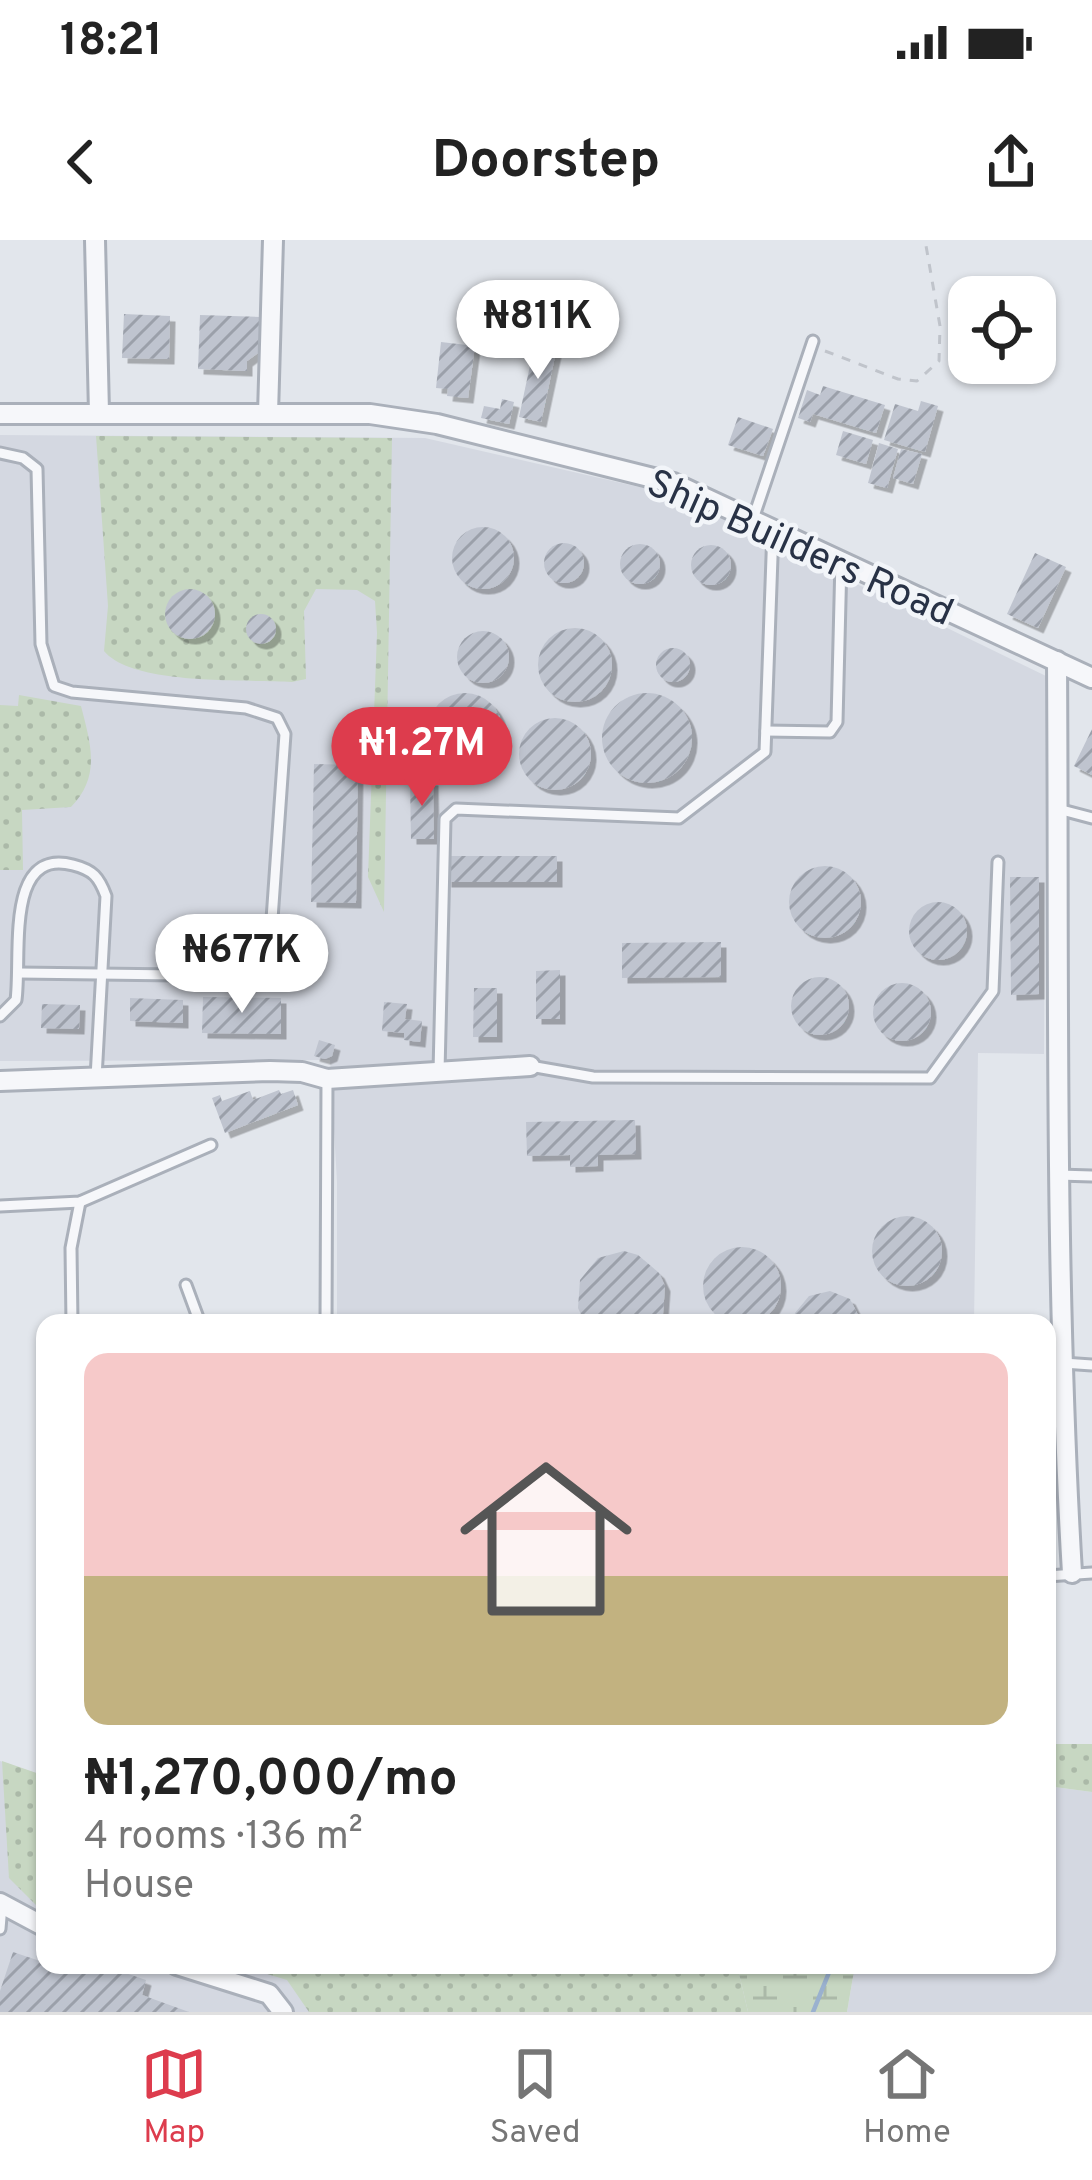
<!DOCTYPE html>
<meta charset="utf-8">
<style>
:root{--surface:#fff;--page:#f2f2f2;--text:#222;--muted:#767676;--line:#e0e0e0;--accent:#dd3c4d}
body{margin:0;font-family:Overpass,sans-serif;background:var(--page);color:var(--text);height:100vh;display:flex;flex-direction:column;font-size:45px;white-space:nowrap}
*{box-sizing:border-box;margin:0}
p{font-size:39px;color:var(--muted)}
.icon{flex:none;width:66px;height:66px;fill:none;stroke:currentColor;stroke-width:2;stroke-linecap:round;stroke-linejoin:round}
.map{position:relative;flex:1;overflow:hidden}
.details{position:absolute;left:36px;top:1074px;width:1020px;height:660px;display:flex;flex-direction:column;background:var(--surface);border-radius:24px;box-shadow:0 3px 9px #0004}
.details>*{flex:none}
.controls{position:absolute;left:948px;top:36px;display:grid;gap:24px}
.controls a{display:grid;place-items:center;width:108px;height:108px;border-radius:24px;background:var(--surface);box-shadow:0 3px 9px #0004;font-size:60px}
.price{position:absolute;translate:-50% -102px;padding:0 27px;border-radius:42px;background:#fff;color:#222;font-size:39px;line-height:78px;filter:drop-shadow(0 3px 6px #0008)}
.price::after{content:'';position:absolute;left:50%;top:72px;width:36px;height:27px;margin-left:-18px;background:inherit;clip-path:polygon(0 0,100% 0,50% 100%)}
.price.selected{background:var(--accent);color:#fff}
ul{padding:0;list-style:none}
li{display:grid;align-content:center;gap:24px;height:636px;padding:0 48px}
li+li{border-top:3px solid var(--line)}
li span{display:grid;place-items:center;height:372px;border-radius:24px;color:#555}
li>.icon{margin-inline-start:auto}
span .icon{width:216px;height:216px;fill:#fffc;stroke-width:1}
li b{font-size:51px}
.status{display:flex;justify-content:space-between;align-items:center;height:84px;padding:0 60px;background:var(--surface);direction:ltr}
.status svg{height:33px;fill:currentColor}
header{display:flex;justify-content:space-between;align-items:center;height:156px;padding:0 48px;background:var(--surface);font-size:54px;font-weight:700}
.dock{display:flex;justify-content:space-around;align-items:center;height:168px;border-top:3px solid var(--line);background:var(--surface);font-size:33px;color:var(--muted)}
.dock a{display:grid;justify-items:center;gap:6px}
.dock .selected{color:var(--accent)}
.map>svg:first-child{display:block}
.built{fill:#d4d8e1}
.grass{fill:url(#grass-dots)}
.wetland{fill:url(#wetland-marsh)}
.lines{fill:none;stroke-linecap:round;stroke-linejoin:round}
.stream{stroke:#9ab1cf;stroke-width:4.5}
.building{fill:url(#building-hatch);filter:url(#shadow)}
.service-casing{stroke:#aab0ba;stroke-width:15}
.minor-casing{stroke:#aab0ba;stroke-width:24}
.path{stroke:#c0c4cb;stroke-width:3;stroke-dasharray:9 9;stroke-linecap:butt}
.service{stroke:#f6f7fa;stroke-width:9}
.minor{stroke:#f6f7fa;stroke-width:18}
.labels{text-anchor:middle;stroke-width:9;stroke-linejoin:round;paint-order:stroke}
.street-label{font-size:39px;fill:#283246;stroke:#f2f5f9}
</style>
<div class="status"><b>18:21</b><svg viewBox="0 0 49 12"><path d="M0 12V9h3v3zM5 12V6h3v6zM10 12V3h3v9zM15 12V0h3v12zM26 1h20v11H26zM47 4h2v5h-2z"/></svg></div>
<header><svg class="icon" aria-label="back" viewBox="0 0 24 24"><path d="M15 5l-7 7 7 7"/></svg>Doorstep<svg class="icon" aria-label="share" viewBox="0 0 24 24"><path d="M12 15V3M7 8l5-5 5 5M5 13v7h14v-7"/></svg></header>
<div class="map">
<svg width="1092" height="1772" viewBox="0 0 1092 1772">
<defs>
<pattern id="grass-dots" width="8" height="8" patternUnits="userSpaceOnUse" patternTransform="scale(3)"><rect width="8" height="8" fill="#c7d7c2"/><path d="M2 2h.1M6 6h.1" fill="none" stroke="#abb9a8" stroke-width="1.8" stroke-linecap="round"/></pattern>
<pattern id="wetland-marsh" width="20" height="14" patternUnits="userSpaceOnUse" patternTransform="scale(3)"><rect width="20" height="14" fill="#c7d7c2"/><path d="M1 5h8M5 5V1M11 12h8M15 12V8" fill="none" stroke="#abb9a8"/></pattern>
<pattern id="building-hatch" width="6" height="6" patternUnits="userSpaceOnUse" patternTransform="scale(3)"><rect width="6" height="6" fill="#bfc4cf"/><path d="M-1 1l2-2M0 6l6-6M5 7l2-2" fill="none" stroke="#9ba0aa"/></pattern>
<filter id="shadow"><feDropShadow dx="5.5" dy="5.5" stdDeviation="0" flood-color="#0004"/></filter>
</defs>
<rect width="100%" height="100%" fill="#e2e6ec"/>
<g class="built">
<polygon points="0,195 425,198 674,255 1046,436 1044,814 978,813 974,1083 337,1083 337,942 330,820 0,821"/>
<polygon points="0,1521 45,1536 45,1725 737,1725 748,1772 0,1772"/>
<polygon points="1047,1546 1092,1552 1092,1772 847,1772 855,1725 1047,1725"/>
</g>
<g class="grass">
<path d="M96,196L392,198L384,672L368,637L377,393L375,361L357,350L316,349L304,371L306,439L292,442C247,439 133,446 104,411L108,366Z"/>
<path d="M19,455L81,466C91,505 101,536 71,567L22,570L23,630H0V465L18,466Z"/>
<polygon points="1047,1504 1092,1504 1092,1552 1047,1546"/>
<polygon points="2,1521 45,1536 45,1668 37,1666 9,1638"/>
<polygon points="238,1725 737,1725 748,1772 309,1772 287,1740"/>
</g>
<polygon class="wetland" points="737,1725 855,1725 847,1772 748,1772"/>
<g class="lines">
<polyline class="stream" points="813,1772 832,1725"/>
</g>
<g class="building">
<polygon points="124,74 170,76 169,119 122,118"/>
<polygon points="200,75 260,77 258,113 247,121 247,131 198,129"/>
<polygon points="441,102 475,106 468,158 447,156 448,149 436,148"/>
<polygon points="535,102 557,107 541,182 519,177"/>
<polygon points="823,146 885,165 876,193 813,174 810,182 798,178 807,150 820,155"/>
<polygon points="502,159 514,162 509,184 481,178 484,166 500,169"/>
<polygon points="921,161 938,166 925,212 884,200 895,164 918,171"/>
<polygon points="738,177 773,189 763,216 728,205"/>
<polygon points="843,191 873,200 866,224 836,215"/>
<polygon points="879,203 898,209 887,248 868,243"/>
<polygon points="901,209 922,214 913,244 893,238"/>
<circle cx="483" cy="318" r="31"/>
<circle cx="564" cy="323" r="20"/>
<circle cx="640" cy="324" r="20"/>
<circle cx="711" cy="325" r="20"/>
<polygon points="1035,313 1066,327 1038,388 1007,374"/>
<circle cx="190" cy="374" r="25"/>
<circle cx="261" cy="389" r="15"/>
<circle cx="575" cy="425" r="37"/>
<circle cx="483" cy="417" r="26"/>
<circle cx="673" cy="425" r="17"/>
<circle cx="647" cy="498" r="45"/>
<circle cx="465" cy="490" r="37"/>
<circle cx="555" cy="514" r="36"/>
<polygon points="1092,489 1092,535 1074,526"/>
<polygon points="314,524 358,525 356,663 311,662"/>
<polygon points="410,540 433,540 434,599 411,599"/>
<rect x="446" y="616" width="111" height="26"/>
<circle cx="825" cy="662" r="36"/>
<polygon points="1010,637 1039,637 1039,754 1011,755"/>
<circle cx="938" cy="691" r="29"/>
<polygon points="721,702 721,737 622,738 622,703"/>
<polygon points="560,730 560,779 536,779 536,731"/>
<circle cx="820" cy="766" r="29"/>
<circle cx="902" cy="772" r="29"/>
<polygon points="474,748 497,748 497,797 473,797"/>
<polygon points="203,757 281,758 281,794 202,793"/>
<polygon points="130,758 183,760 183,783 130,781"/>
<polygon points="384,762 407,764 405,779 422,781 420,802 404,800 404,793 382,791"/>
<polygon points="42,764 80,765 79,789 41,788"/>
<polygon points="319,800 335,805 332,816 325,819 314,816"/>
<polygon points="279,850 281,854 293,850 298,865 225,893 212,858 220,855 222,861 250,851 253,860"/>
<polygon points="635,880 636,914 598,915 598,926 570,927 570,915 527,916 526,882"/>
<circle cx="907" cy="1011" r="35"/>
<circle cx="742" cy="1046" r="39"/>
<polygon points="624,1011 638,1015 659,1033 665,1046 663,1074 657,1083 585,1083 578,1068 580,1040 598,1018"/>
<polygon points="830,1051 850,1059 862,1083 793,1083 795,1073 809,1056"/>
<polygon points="13,1712 76,1733 78,1725 102,1725 146,1740 142,1755 189,1772 0,1772 0,1751"/>
</g>
<g class="lines">
<g class="service-casing">
<g id="service">
<polyline points="0,213 23,218 37,229 41,404 54,446 72,452 246,468 277,478 285,494 269,722 262,736 19,733"/>
<polyline points="753,279 813,101"/>
<polyline points="766,491 830,492 837,482 841,320"/>
<polyline points="1058,569 1092,578"/>
<path d="M0,776L16,760C22,716 4,607 73,625C93,630 99,637 106,656L96,838"/>
<polyline points="530,826 593,837 930,838 993,751 998,622"/>
<polyline points="439,832 445,579 456,569 679,578 765,512 773,289"/>
<polyline points="1058,935 1092,936"/>
<polyline points="0,966 80,962 211,905"/>
<polyline points="186,1045 200,1083"/>
<polyline points="72,1083 71,1008 80,962"/>
<polyline points="326,1083 327,839"/>
<polyline points="1063,1123 1092,1125"/>
<polyline points="1047,1336 1092,1333"/>
<polyline points="0,1689 2,1665"/>
</g>
</g>
<g class="minor-casing">
<g id="minor">
<polyline points="95,0 99,173"/>
<polyline points="0,174 370,174 437,184 673,243 1092,438"/>
<polyline points="268,174 273,0"/>
<path d="M1057,421C1059,725 1054,1029 1072,1333"/>
<polyline points="0,841 270,831 302,832 327,839 530,826"/>
<polyline points="0,1663 45,1687"/>
<polyline points="177,1725 269,1754 283,1772"/>
</g>
</g>
<polyline class="path" points="825,111 898,139 917,141 939,121 940,86 925,0"/>
<use href="#service" class="service"/>
<use href="#minor" class="minor"/>
</g>
<g class="labels">
<g class="street-label">
<text transform="translate(801 306) rotate(24)" y="14">Ship Builders Road</text>
</g>
</g>
</svg>
<div class="controls">
<a><svg class="icon" aria-label="locate" viewBox="0 0 24 24"><circle cx="12" cy="12" r="6"/><path d="M12 2v4M12 18v4M2 12h4M18 12h4"/></svg></a>
</div>
<b class="price" style="left:538px;top:142px">₦811K</b>
<b class="price selected" style="left:422px;top:569px">₦1.27M</b>
<b class="price" style="left:242px;top:776px">₦677K</b>
<section class="details">
<ul>
<li><span style="background:linear-gradient(#f6c9c9 60%,#c2b280 0)"><svg class="icon" aria-label="home" viewBox="0 0 24 24"><path d="M3 11l9-7 9 7M6 9v11h12V9"/></svg></span><div><b>₦1,270,000/mo</b><p>4 rooms · 136 m²</p><p>House</p></div></li>
</ul>
</section>
</div>
<nav class="dock">
<a class="selected"><svg class="icon" aria-label="map" viewBox="0 0 24 24"><path d="M3 6l6-2 6 2 6-2v14l-6 2-6-2-6 2zM9 4v14M15 6v14"/></svg>Map</a>
<a><svg class="icon" aria-label="saved" viewBox="0 0 24 24"><path d="M7 4h10v16l-5-4-5 4z"/></svg>Saved</a>
<a><svg class="icon" aria-label="home" viewBox="0 0 24 24"><path d="M3 11l9-7 9 7M6 9v11h12V9"/></svg>Home</a>
</nav>
